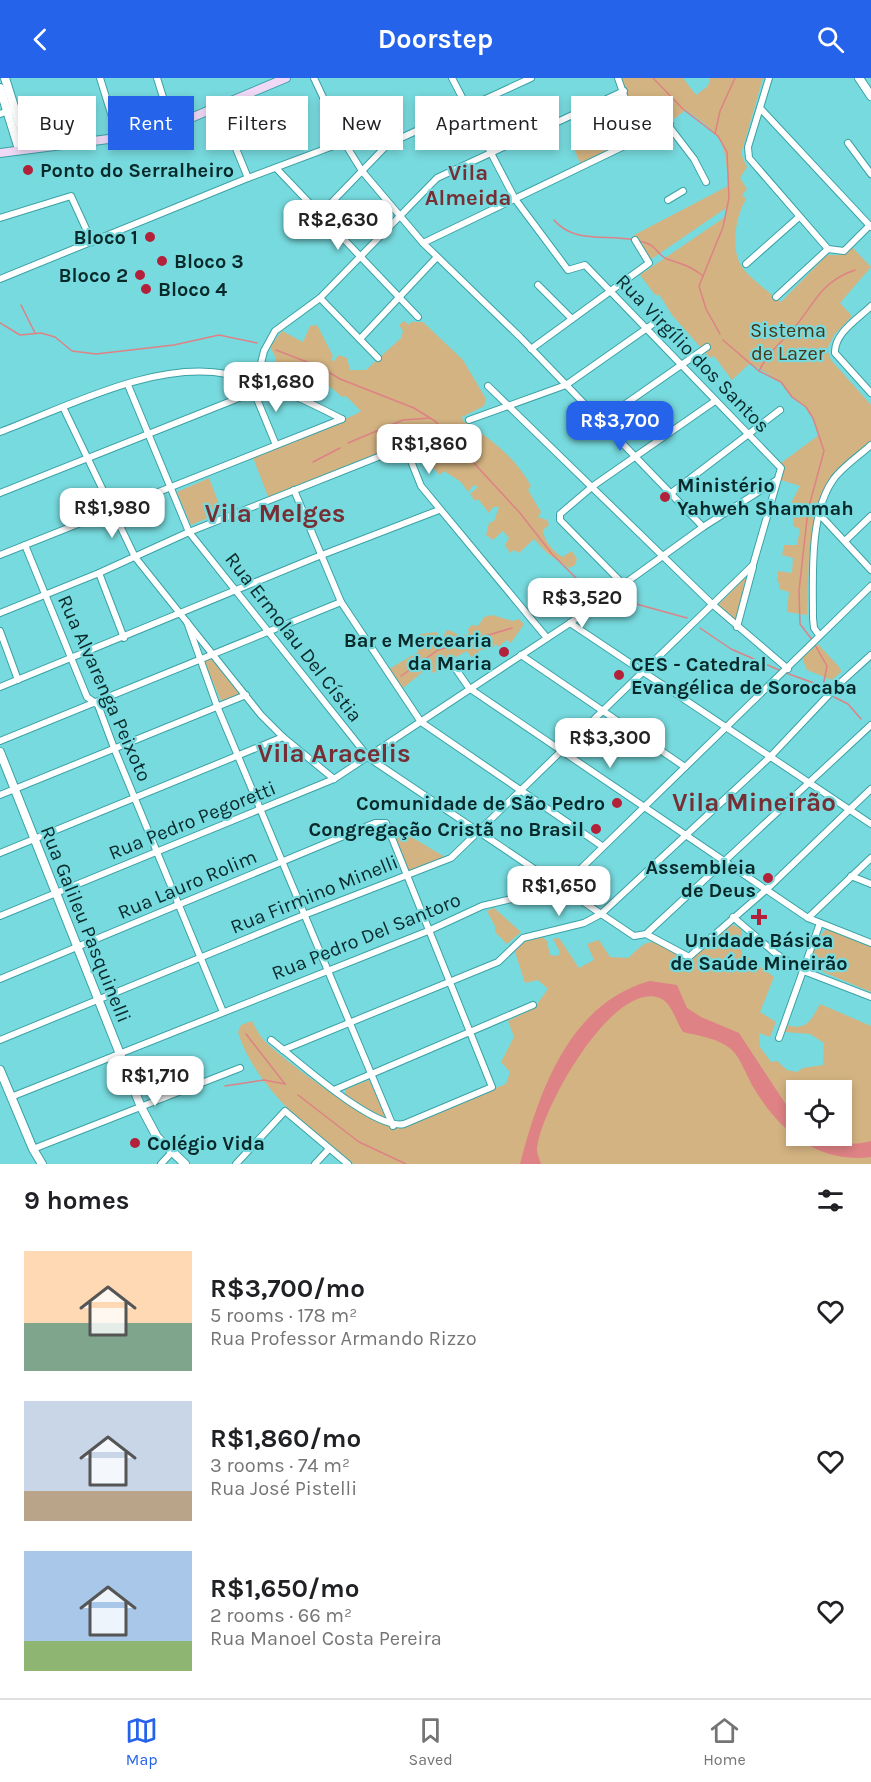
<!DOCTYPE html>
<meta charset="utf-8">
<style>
:root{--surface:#fff;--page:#f2f2f2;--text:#202124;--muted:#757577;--line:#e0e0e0;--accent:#2563eb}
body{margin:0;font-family:Karla,sans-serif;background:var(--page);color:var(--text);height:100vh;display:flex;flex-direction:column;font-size:22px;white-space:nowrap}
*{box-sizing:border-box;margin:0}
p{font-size:20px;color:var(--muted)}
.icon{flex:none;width:33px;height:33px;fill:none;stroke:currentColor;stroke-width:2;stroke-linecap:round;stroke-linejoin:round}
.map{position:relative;height:1086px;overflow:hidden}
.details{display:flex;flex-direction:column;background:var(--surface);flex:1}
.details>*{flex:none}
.hud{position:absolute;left:18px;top:18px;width:836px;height:54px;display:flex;gap:12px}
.tools{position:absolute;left:786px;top:1002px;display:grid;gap:12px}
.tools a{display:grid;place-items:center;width:66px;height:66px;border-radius:0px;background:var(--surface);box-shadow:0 3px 9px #0003;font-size:30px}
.price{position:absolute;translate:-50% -51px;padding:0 14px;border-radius:12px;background:#fff;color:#222;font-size:20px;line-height:39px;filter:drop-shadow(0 2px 3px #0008)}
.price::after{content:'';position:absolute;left:50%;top:36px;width:18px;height:14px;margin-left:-9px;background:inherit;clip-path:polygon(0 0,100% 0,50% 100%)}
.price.on{background:var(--accent);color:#fff}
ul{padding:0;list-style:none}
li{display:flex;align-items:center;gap:18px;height:150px;padding:0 24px}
li span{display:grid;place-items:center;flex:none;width:168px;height:120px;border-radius:0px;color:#555}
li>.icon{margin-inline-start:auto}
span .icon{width:72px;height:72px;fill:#fffc;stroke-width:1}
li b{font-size:26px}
h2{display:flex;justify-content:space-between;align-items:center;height:72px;padding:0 24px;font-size:26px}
.chip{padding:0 21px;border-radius:0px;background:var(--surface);box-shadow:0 3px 9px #0003;font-size:21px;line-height:54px}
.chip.on{background:var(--accent);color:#fff}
header{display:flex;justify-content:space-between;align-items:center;height:78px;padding:0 24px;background:var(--accent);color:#fff;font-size:27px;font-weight:700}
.tab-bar{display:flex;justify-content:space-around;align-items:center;height:84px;border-top:2px solid var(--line);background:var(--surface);font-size:16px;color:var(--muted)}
.tab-bar a{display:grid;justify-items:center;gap:3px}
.tab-bar .on{color:var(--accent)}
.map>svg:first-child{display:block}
.green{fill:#d3b382;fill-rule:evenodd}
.water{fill:#de8285}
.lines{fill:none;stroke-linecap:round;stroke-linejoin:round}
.stream{stroke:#de8285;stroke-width:1.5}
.minor-casing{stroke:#3aa2a6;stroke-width:8}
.tertiary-casing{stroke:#3aa2a6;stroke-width:10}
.secondary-casing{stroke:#3aa2a6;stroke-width:10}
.minor{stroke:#fff;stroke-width:6}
.tertiary{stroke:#fff;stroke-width:8}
.secondary{stroke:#f0d9f6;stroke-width:8}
.poi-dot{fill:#b22039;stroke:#77dade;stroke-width:2}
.labels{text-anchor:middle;stroke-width:4.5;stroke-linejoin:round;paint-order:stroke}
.poi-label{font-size:20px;font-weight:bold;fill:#08292a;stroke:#77dade;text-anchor:start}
.park-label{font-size:20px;fill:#4a3614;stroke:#77dade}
.street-label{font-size:20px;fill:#08292a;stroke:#77dade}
.quarter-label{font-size:22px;font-weight:bold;fill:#762f34;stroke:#77dade}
.district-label{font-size:26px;font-weight:bold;fill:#762f34;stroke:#77dade}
</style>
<header><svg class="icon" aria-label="back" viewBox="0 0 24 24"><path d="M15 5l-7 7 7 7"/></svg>Doorstep<svg class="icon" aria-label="search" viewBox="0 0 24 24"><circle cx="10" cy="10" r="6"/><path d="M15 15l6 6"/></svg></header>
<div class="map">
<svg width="871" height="1086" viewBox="0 0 871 1086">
<rect width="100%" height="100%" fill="#77dade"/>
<g class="green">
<path d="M621,0H683L696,17L708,8L710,0H763L741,76L747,89L740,100L747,111L742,117L746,121C735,140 729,175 745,193C755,204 769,214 781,224L827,177H840L852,169L871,189L840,225L852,238L834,257L827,271L831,282L871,327V365L831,400L815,441L809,477L807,537L787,534L789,514L779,511L780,505L777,504L778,493L792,495L793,480L782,477L784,467H797L800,451L793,448L794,439L799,440L800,432L794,431L795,427L791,425L800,408L781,402L784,391L781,385L819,357L813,340L806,329L792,319L781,304L750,285L732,302L714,278L710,280L672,237L659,216L656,218L640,197L725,139L726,130L650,182L634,157L728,108C726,63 723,58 686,32L671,43L658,25L634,33Z"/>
<polygon points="629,39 634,59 580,85 572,66"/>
<path d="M404,243L409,247L411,244H423L463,282L486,321L484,328L462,339L463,343C489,360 515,378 531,408L528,412L541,434L538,439L547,442L549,447L543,452C543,462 553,473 562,479L572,473L577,481L575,487L569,490L547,475L534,461L519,475L514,472L510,475L505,467L509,460L503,453L493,462L486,457L489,445L494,443L499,429H493L489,435L478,421L475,423L470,416L478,409L474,407L468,414L461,404L444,393L440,397L432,389L430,376L433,374L441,381L446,375L445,369L436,358H421L396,368L269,421L252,377C269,370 355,339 361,333L346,318L342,319L319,299L301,297L280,287L273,302L276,280L270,269L282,253L303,264L310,248L317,247L333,278L331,282L334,283L339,277L347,280L350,292H366L401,260L403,253L399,247Z"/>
<polygon points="209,400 222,434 191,447 177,414"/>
<polygon points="746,499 737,542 734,543 718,527"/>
<path d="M492,537L513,543L519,541L524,546L511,565L507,562L498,569L496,566L491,571L479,572L478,576L471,579L467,573L454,580L451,578L440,587L435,595L425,592L403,610L389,591L418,574L419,566L416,561L420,556L436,554L442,560L447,552C456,553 459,562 469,555L468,551L472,547L478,548L484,539Z"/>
<polygon points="818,566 840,590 841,594 832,602 807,592 802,580"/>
<polygon points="215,577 242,615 222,625 204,583"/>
<polygon points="391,747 445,779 408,793"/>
<polygon points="494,830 521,854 507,866 495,854 495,848 487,833"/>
<path d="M733,847L742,851V875L774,899L760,934L776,944L770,959L759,955L760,969L771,984L777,983L787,992L797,994L803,990L823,987L824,965L810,956L785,954L787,947C807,953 811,942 820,926L871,948V1086H354C312,1056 253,1006 238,954L241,947L252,943C257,953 262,962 271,969C291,987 375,1051 399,1049L506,1006L510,994L501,984L514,959L508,943L535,929L548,911L538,902L525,905L514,871L525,863L542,859L547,863L550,877L558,878L560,874L553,861L559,860L579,890L594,882L587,866L599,862L610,879L628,880C633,876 641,867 647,865C661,860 678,880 692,881L728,848ZM796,1012H842V1058H796Z"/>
<path d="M827,851L871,868V914L811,889C809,879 818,857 827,851Z"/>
<polygon points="369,1002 386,1037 384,1041 345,1017 346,1011"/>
</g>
<path class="water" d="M650,903L677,907L687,930L701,939L739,955L796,1042V1058C823,1058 844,1071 871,1063V1079C815,1086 777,1050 752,1007C746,996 740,979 731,971C717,960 700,958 683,954C676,944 672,925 660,920C613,901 539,1034 537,1072C537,1076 540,1082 541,1086H520C539,1014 569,925 650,903Z"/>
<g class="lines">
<g class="stream">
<polyline points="653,0 683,31 718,58 727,74 729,120 723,149 699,208 706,231 720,256"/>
<polyline points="715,56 720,33 735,0"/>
<path d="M554,142C574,166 607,156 634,162"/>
<path d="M639,163C659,167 655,176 667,181C681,186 691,188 703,198"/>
<polyline points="21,227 35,255"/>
<polyline points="0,245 20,257 41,255 55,259 72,273 96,276 174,267 219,257 257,265"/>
<polyline points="723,262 759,293 781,304 792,319 806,329 813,340 824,373 808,432 799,513 800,546 813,563"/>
<polyline points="276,272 320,289 340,301 414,330 435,343 520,435 552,476 592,516"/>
<path d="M759,293C771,270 780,267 795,249C816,223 821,204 855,192"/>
<polyline points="348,365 403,342 430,340"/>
<polyline points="313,384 340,370"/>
<polyline points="611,519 687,540"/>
<polyline points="700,550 731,571 779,592"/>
<polyline points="815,567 827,588 823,608"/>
<polyline points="786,595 825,609"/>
<polyline points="401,598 438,572 512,550"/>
<polyline points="834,619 848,626 861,641"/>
<polyline points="246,956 285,1006"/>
<polyline points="225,1008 264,1002 285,1006"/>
<polyline points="298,1017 359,1064 406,1086"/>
</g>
<g class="minor-casing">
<g id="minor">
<polyline points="100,0 119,61"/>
<polyline points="157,0 172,48"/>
<polyline points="314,0 344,64 362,93 423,165 520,259 703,449"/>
<polyline points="618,0 639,61"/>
<polyline points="769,0 748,69 749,80 828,171"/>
<polyline points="219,29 248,100"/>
<polyline points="760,30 871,149"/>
<polyline points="0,36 11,32"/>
<polyline points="668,47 694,81 706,104"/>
<polyline points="848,65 871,96"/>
<polyline points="276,90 418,239"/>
<polyline points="668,122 683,113"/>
<polyline points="0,140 71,118 92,164"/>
<polyline points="303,154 390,64"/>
<polyline points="423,165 670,46"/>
<polyline points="746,186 799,139"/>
<polyline points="0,201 248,100 344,64 390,64 401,60 531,0"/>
<polyline points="538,207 572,241"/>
<polyline points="776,219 828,171 844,173 870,147"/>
<polyline points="320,220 378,280"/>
<path d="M871,228C858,241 834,255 835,275L871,315"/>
<polyline points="360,261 437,179"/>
<polyline points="531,271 649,185 635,162"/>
<polyline points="128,307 189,454 369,680 634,858 646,856 689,879 767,811 871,711"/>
<polyline points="488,308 712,526 788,591"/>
<polyline points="63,329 135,479 261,637 283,659 334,701"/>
<polyline points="469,342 566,307 660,241"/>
<polyline points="601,343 707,269"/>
<path d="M0,354C67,329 155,282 227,296C268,304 305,322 342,341"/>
<polyline points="276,367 254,314 264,273 275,253 320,220 437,100 624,13"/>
<polyline points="405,368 421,408 547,560"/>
<polyline points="294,412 341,524 421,644 602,768"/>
<polyline points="0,415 254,314"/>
<polyline points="670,416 780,332"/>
<polyline points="821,438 871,492"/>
<polyline points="845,463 871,438"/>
<polyline points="25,467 87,619 98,627 114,670 223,934"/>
<polyline points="0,477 342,341"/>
<polyline points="99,495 124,560"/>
<polyline points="623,506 560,442 560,436 593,408 715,323"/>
<polyline points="0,535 99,495 189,454 421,362"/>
<polyline points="187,544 217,628 393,1048"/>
<polyline points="570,545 871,746"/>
<polyline points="737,549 753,489"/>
<polyline points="0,553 18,602"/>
<path d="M819,557L814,550L813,540C813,501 809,436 833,402C842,389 859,378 871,367"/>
<polyline points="521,577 685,689"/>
<polyline points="451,584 469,610 808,840 871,865"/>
<polyline points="0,609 314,480 439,432"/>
<polyline points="0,663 341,524"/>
<polyline points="0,717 246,617"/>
<polyline points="0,775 283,659"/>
<polyline points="851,798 871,806"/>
<polyline points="0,838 334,701 570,545 703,449 777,402"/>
<polyline points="733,839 775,875 801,892 871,919"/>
<polyline points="808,840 871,780"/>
<polyline points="646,856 871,647"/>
<path d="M0,901L375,745H386L492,1009L404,1046C374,1053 296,981 271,962"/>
<polyline points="779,960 820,845"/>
<polyline points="0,962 304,837 451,780 753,487 781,390 585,187 568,192 515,121 452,0"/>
<polyline points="283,972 498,884 523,860 584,845 601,836 770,679 839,606 871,577"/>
<polyline points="334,1012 533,927"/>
<polyline points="11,1019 428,853 482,828 562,809 871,508"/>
<polyline points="33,1071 240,990"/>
<polyline points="161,1086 172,1074"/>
<polyline points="236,1086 285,1033 348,1086"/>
<polyline points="315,1086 328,1072"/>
</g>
</g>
<g class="tertiary-casing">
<g id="tertiary">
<polyline points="5,0 27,70"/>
<polyline points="859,0 871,18"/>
<polyline points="0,10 19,71"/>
<polyline points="0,674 141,1029 157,1059 185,1086"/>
<polyline points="0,992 33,1071 42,1086"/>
</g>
</g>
<g class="secondary-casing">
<polyline id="secondary" points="0,75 155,55 286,0"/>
</g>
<use href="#minor" class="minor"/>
<use href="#tertiary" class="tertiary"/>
<use href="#secondary" class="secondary"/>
</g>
<g class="poi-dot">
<circle cx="28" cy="92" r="6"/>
<circle cx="150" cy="159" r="6"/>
<circle cx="162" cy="183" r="6"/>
<circle cx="140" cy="197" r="6"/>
<circle cx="146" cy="211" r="6"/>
<circle cx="665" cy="419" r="6"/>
<circle cx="504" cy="574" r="6"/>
<circle cx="619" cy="597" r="6"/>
<circle cx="617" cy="725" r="6"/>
<circle cx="596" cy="751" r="6"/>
<circle cx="768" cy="800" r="6"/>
<path d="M756 830h6v6h6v6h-6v6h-6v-6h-6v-6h6z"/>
<circle cx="135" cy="1065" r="6"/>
</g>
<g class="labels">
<g class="poi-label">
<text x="40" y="99">Ponto do Serralheiro</text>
<text x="138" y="166" text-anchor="end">Bloco 1</text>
<text x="174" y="190">Bloco 3</text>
<text x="128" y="204" text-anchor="end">Bloco 2</text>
<text x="158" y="218">Bloco 4</text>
<text x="677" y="414">Ministério<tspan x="677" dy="23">Yahweh Shammah</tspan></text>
<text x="492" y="569" text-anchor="end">Bar e Mercearia<tspan x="492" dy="23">da Maria</tspan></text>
<text x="631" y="593">CES - Catedral<tspan x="631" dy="23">Evangélica de Sorocaba</tspan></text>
<text x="605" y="732" text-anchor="end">Comunidade de São Pedro</text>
<text x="584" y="758" text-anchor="end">Congregação Cristã no Brasil</text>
<text x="756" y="796" text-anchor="end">Assembleia<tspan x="756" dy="23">de Deus</tspan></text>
<text x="759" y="869" text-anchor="middle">Unidade Básica<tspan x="759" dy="23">de Saúde Mineirão</tspan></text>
<text x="147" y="1072">Colégio Vida</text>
</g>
<g class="park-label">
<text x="788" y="259">Sistema<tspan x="788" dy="23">de Lazer</tspan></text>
</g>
<g class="street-label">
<text transform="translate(693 275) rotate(46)" y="7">Rua Virgílio dos Santos</text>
<text transform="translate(294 559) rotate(52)" y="7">Rua Ermolau Del Cístia</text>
<text transform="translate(105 610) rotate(66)" y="7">Rua Alvarenga Peixoto</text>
<text transform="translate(192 742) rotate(-22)" y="7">Rua Pedro Pegoretti</text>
<text transform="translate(187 806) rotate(-23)" y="7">Rua Lauro Rolim</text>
<text transform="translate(314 816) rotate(-22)" y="7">Rua Firmino Minelli</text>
<text transform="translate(86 846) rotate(68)" y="7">Rua Galileu Pasquinelli</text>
<text transform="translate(366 858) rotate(-22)" y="7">Rua Pedro Del Santoro</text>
</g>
<g class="quarter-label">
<text x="468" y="102">Vila<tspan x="468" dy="25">Almeida</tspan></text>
</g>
<g class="district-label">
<text x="275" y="444">Vila Melges</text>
<text x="334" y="684">Vila Aracelis</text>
<text x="754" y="733">Vila Mineirão</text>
</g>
</g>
</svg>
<div class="tools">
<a><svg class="icon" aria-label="locate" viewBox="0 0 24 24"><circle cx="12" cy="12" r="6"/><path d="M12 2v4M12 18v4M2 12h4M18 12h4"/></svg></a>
</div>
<b class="price" style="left:338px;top:173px">R$2,630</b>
<b class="price" style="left:276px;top:335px">R$1,680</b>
<b class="price on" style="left:620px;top:374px">R$3,700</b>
<b class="price" style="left:429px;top:397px">R$1,860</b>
<b class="price" style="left:112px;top:461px">R$1,980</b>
<b class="price" style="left:582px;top:551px">R$3,520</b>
<b class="price" style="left:610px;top:691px">R$3,300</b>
<b class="price" style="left:559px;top:839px">R$1,650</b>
<b class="price" style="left:155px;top:1029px">R$1,710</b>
<div class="hud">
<a class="chip">Buy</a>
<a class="chip on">Rent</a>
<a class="chip">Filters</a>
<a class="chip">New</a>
<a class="chip">Apartment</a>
<a class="chip">House</a>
</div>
</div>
<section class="details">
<h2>9 homes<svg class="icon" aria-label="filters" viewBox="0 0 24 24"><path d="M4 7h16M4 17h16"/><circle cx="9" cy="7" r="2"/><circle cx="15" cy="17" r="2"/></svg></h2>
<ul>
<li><span style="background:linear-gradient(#ffd9b3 60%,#7fa58c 0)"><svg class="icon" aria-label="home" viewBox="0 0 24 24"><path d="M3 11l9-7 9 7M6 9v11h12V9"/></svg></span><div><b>R$3,700/mo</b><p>5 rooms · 178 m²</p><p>Rua Professor Armando Rizzo</p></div><svg class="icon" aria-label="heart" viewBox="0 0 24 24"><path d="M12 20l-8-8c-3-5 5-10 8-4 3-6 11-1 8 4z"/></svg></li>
<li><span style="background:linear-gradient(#c9d6e8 75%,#b9a48a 0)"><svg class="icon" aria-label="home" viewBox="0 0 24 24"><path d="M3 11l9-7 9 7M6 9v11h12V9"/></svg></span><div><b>R$1,860/mo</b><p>3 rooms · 74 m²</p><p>Rua José Pistelli</p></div><svg class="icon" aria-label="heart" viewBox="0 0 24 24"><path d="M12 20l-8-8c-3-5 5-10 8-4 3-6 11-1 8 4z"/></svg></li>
<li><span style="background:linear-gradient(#a9c7e8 75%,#8fb573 0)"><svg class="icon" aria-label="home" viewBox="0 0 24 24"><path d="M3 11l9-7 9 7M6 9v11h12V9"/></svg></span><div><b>R$1,650/mo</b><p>2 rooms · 66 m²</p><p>Rua Manoel Costa Pereira</p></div><svg class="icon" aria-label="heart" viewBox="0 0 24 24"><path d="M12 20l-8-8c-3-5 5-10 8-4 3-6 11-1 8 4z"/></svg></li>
</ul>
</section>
<nav class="tab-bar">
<a class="on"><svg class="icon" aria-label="map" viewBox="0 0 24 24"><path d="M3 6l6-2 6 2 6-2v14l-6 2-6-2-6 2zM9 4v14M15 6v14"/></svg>Map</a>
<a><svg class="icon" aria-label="saved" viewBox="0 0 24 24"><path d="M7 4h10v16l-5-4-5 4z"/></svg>Saved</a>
<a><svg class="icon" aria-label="home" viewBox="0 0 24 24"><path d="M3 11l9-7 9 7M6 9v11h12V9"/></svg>Home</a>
</nav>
